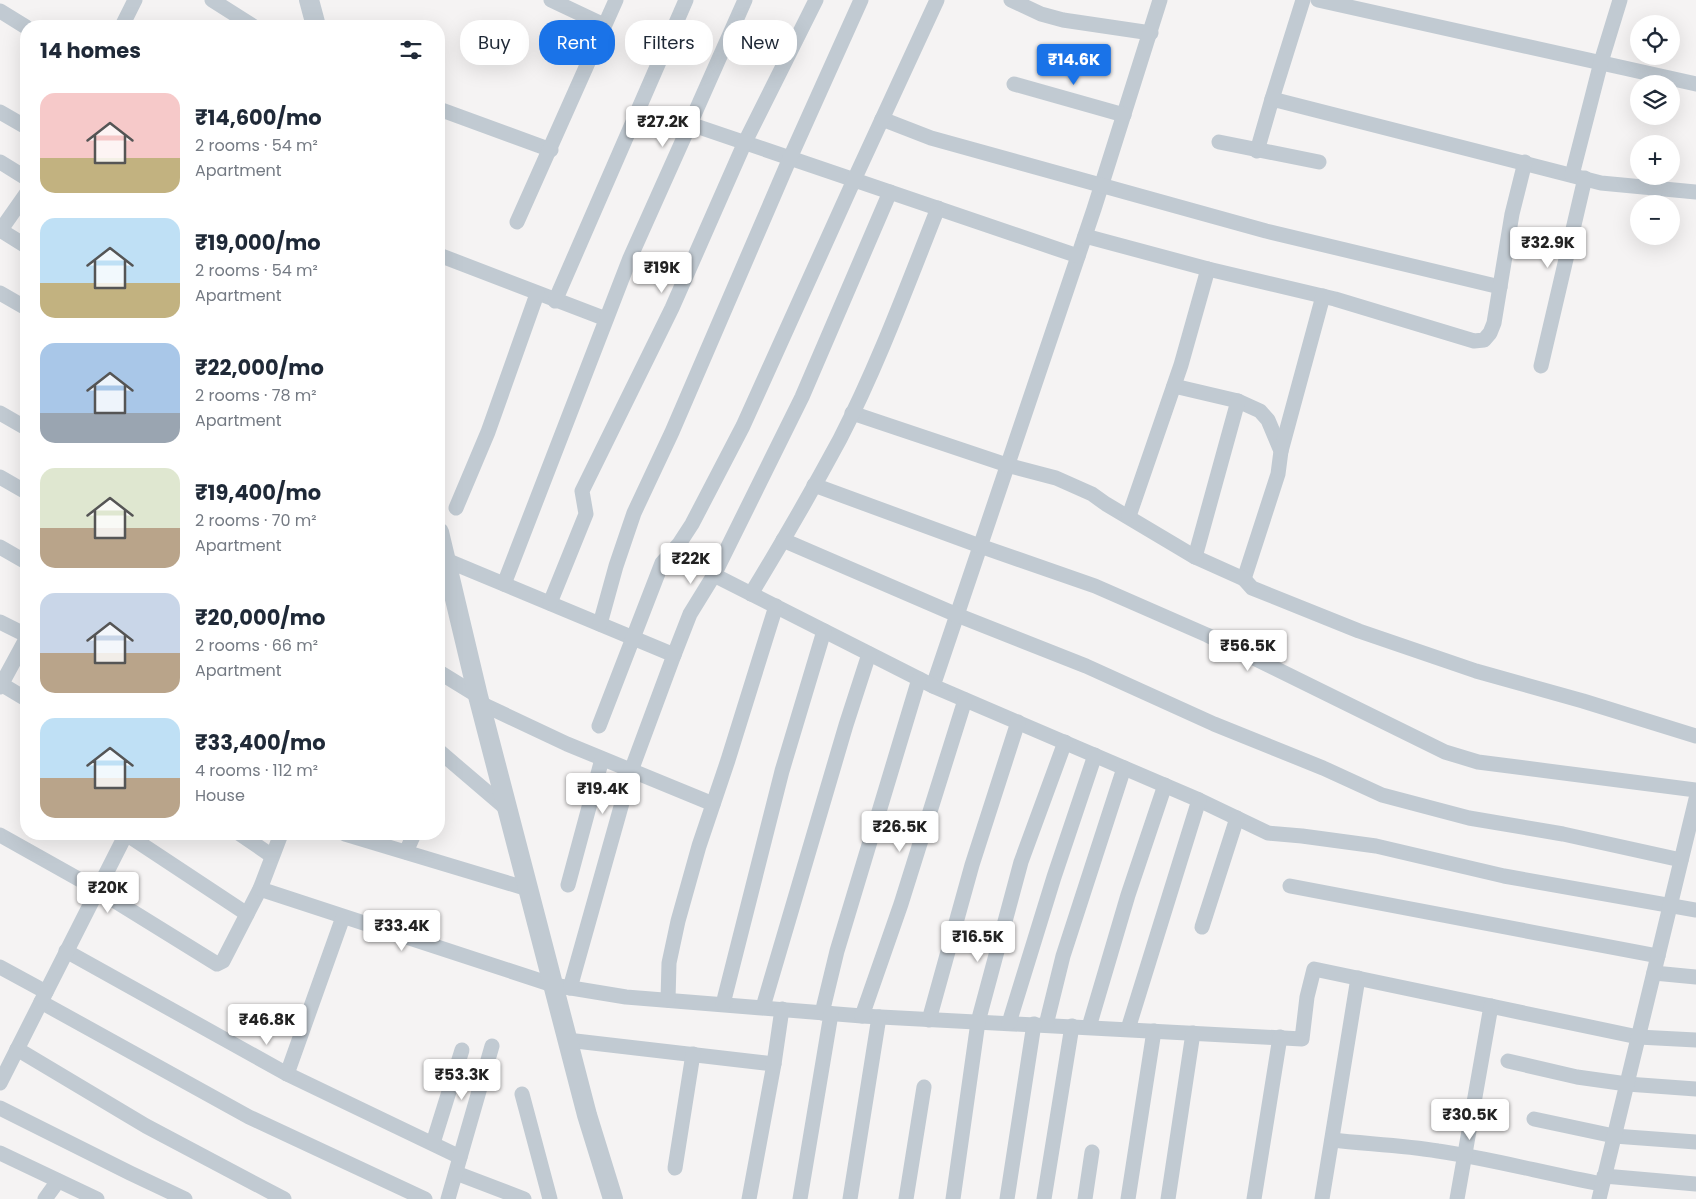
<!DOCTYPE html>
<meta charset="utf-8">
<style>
:root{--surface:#fff;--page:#f2f2f3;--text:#1f2937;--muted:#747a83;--accent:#1a73e8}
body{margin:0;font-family:Poppins,sans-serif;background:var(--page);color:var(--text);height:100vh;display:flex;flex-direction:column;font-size:19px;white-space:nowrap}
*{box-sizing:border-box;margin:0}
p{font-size:16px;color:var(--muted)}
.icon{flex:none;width:28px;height:28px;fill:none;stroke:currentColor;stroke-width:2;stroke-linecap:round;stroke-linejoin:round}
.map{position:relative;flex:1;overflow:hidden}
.sheet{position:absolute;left:20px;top:20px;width:425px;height:820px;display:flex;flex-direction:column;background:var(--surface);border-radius:20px;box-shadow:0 5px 20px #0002}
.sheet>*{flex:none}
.banner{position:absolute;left:460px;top:20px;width:475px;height:45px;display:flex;gap:10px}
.controls{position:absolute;left:1630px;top:15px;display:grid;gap:10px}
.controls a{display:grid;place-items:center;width:50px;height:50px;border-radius:50%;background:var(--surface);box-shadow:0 5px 20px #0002;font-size:25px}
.price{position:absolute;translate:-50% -42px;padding:0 11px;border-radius:5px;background:#fff;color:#222;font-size:16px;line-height:32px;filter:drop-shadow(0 1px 2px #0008)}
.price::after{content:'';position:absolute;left:50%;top:30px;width:15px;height:11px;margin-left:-8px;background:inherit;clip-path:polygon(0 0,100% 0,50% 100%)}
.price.active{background:var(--accent);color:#fff}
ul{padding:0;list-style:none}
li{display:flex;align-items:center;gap:15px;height:125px;padding:0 20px}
li span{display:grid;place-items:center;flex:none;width:140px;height:100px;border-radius:15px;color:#555}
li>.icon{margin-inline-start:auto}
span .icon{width:60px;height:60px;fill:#fffc;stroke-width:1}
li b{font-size:21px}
h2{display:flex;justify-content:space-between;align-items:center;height:60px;padding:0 20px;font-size:21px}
.chip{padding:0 18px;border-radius:20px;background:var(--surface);box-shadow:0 5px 20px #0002;font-size:18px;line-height:45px}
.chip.active{background:var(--accent);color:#fff}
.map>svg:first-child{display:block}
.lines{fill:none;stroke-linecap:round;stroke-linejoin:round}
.minor{stroke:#c1cad2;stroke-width:15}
.tertiary{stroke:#c1cad2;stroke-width:20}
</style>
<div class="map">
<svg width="1696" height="1199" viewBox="0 0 1696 1199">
<rect width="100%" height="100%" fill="#f5f3f3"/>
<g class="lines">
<g class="minor">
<polyline points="212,0 253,26"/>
<polyline points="551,0 604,25"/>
<polyline points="1011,0 1041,14 1063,20 1151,33"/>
<polyline points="1160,0 1094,209 933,686 1199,800 1268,833 1302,836 1376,846 1504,876 1696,910"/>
<polyline points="1318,0 1696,84"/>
<polyline points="0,11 26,27"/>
<polyline points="122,26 135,0"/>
<polyline points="1014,84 1124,115"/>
<polyline points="1272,99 1303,0"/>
<polyline points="439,109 551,150"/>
<polyline points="0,112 26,127"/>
<polyline points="882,119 931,138 1266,231 1500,287"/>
<polyline points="690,124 745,0"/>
<polyline points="1219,142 1319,162"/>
<polyline points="1257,151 1272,99 1601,183 1696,192"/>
<polyline points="0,162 26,178"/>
<polyline points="1572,175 1601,62 1620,0"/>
<polyline points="517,222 616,0"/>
<polyline points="0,230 26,246"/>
<polyline points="0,231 26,194"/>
<polyline points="1085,236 1208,269 1335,299 1474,341 1484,340 1490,333 1494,323 1512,214 1525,162"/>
<polyline points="439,255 606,319"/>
<polyline points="0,293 26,308"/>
<polyline points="555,301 686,0"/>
<polyline points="1541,366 1585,178"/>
<polyline points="1174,386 1238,401 1260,411 1268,420 1281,451 1278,474 1244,579"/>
<polyline points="0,413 26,428"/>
<polyline points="852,413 1007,465 1056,478 1092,494 1106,504 1195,557 1244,579 1252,588 1359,631 1476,671 1583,701 1696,736"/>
<polyline points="1281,451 1323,296"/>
<polyline points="0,477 26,492"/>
<polyline points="814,485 980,546 1095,586 1207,635 1445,752 1478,762 1696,790"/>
<polyline points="456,508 488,432 537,294"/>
<polyline points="1129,516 1181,365 1208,269"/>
<polyline points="783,540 957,615 1086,666 1214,724 1323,768 1382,795 1469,818 1563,834 1681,860"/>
<polyline points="0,547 26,562"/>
<polyline points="1195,557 1238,401"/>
<polyline points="446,560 674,655 690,614 714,575 933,686"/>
<polyline points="714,575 802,397 890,192"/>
<polyline points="504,584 630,258 690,124 1078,256"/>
<path d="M751,594C782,543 812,491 840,439C878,365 907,286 938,208"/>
<polyline points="550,603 586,514 582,491 672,308 745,142 816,0"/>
<polyline points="0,622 26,635"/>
<polyline points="600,624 616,566 634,513 672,432 790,158 861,0"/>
<polyline points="439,672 478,696"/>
<polyline points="1,684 26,699"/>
<polyline points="0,687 26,639"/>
<polyline points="480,703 567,744 713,804"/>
<polyline points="599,726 662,563 679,544 692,524 743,426 854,180 937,0"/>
<polyline points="439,751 508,810"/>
<polyline points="126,834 247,914"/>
<polyline points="240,834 272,856"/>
<polyline points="345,834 528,889"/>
<polyline points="0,835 91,886 217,964 223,961 260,889 281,834"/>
<polyline points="406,852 414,834"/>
<polyline points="568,885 602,759"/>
<polyline points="1290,886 1658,956"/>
<polyline points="260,889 553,985 626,997 862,1016 1302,1039 1307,997 1314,969 1638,1037 1696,1040"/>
<polyline points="1202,927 1237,818"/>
<polyline points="66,951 287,1074 460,1157"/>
<polyline points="0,967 46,992"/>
<polyline points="1654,973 1696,977"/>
<polyline points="570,988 631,771 674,655"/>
<polyline points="668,1000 669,963 678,921 699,846 728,760 776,606"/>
<polyline points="41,1002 249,1117 425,1199"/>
<polyline points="723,1004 782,771 824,631"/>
<polyline points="763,1007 846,725 869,654"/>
<polyline points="822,1013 837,951 919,679"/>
<polyline points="862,1016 901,904 965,700"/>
<polyline points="929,1020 972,865 1018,722"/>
<polyline points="1009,1023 1054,877 1095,755"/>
<polyline points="1046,1025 1063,956 1124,768"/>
<polyline points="1089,1027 1128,895 1165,785"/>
<polyline points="1128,1029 1199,800"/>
<polyline points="567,1040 774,1064"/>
<polyline points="17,1049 146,1126 284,1199"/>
<polyline points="1508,1061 1577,1077 1627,1084 1696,1089"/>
<polyline points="287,1074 343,917"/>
<polyline points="0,1083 126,834"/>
<polyline points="522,1094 550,1199"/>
<polyline points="0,1108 130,1173 185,1199"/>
<polyline points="1534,1119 1614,1136 1696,1142"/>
<path d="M1332,1140C1367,1144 1403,1145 1438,1151C1493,1159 1547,1174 1602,1184"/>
<polyline points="433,1143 462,1050"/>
<polyline points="0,1153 97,1199"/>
<polyline points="675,1168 693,1054"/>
<polyline points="456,1173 524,1199"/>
<polyline points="1604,1176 1696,1184"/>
<polyline points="45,1199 58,1181"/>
<polyline points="448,1199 492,1046"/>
<polyline points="749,1199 774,1064 782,1009"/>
<polyline points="800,1199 831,1014"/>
<polyline points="850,1199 879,1017"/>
<polyline points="906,1199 924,1087"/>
<polyline points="953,1199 978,1022 1021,862 1065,742"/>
<polyline points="1007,1199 1034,1024"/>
<polyline points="1044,1199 1072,1026"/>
<polyline points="1085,1199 1092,1152"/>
<polyline points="1128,1199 1154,1031"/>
<polyline points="1168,1199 1193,1033"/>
<polyline points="1254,1199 1280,1037"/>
<polyline points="1322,1199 1358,978"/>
<polyline points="1457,1199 1491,1006"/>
<polyline points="1599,1199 1696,799"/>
</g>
<g class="tertiary">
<polyline points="309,0 316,26"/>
<polyline points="439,532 478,696 587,1115 613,1199"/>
</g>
</g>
</svg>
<div class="controls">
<a><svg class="icon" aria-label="locate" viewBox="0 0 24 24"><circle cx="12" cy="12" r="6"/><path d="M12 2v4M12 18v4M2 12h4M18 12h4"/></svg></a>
<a><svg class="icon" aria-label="layers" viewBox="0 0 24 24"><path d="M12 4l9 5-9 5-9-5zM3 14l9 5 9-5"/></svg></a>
<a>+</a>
<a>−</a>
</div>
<b class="price active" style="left:1074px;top:86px">₹14.6K</b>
<b class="price" style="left:663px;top:148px">₹27.2K</b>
<b class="price" style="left:1548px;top:269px">₹32.9K</b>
<b class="price" style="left:662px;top:294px">₹19K</b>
<b class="price" style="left:691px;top:585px">₹22K</b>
<b class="price" style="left:1248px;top:672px">₹56.5K</b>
<b class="price" style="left:603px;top:815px">₹19.4K</b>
<b class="price" style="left:900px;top:853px">₹26.5K</b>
<b class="price" style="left:108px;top:914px">₹20K</b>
<b class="price" style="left:402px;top:952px">₹33.4K</b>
<b class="price" style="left:978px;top:963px">₹16.5K</b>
<b class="price" style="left:267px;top:1046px">₹46.8K</b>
<b class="price" style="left:462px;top:1101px">₹53.3K</b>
<b class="price" style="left:1470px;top:1141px">₹30.5K</b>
<div class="banner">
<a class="chip">Buy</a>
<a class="chip active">Rent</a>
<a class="chip">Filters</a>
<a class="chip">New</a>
</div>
<section class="sheet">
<h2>14 homes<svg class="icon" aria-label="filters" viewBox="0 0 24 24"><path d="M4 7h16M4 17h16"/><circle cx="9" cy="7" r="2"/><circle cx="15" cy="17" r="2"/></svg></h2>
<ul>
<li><span style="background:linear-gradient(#f6c9c9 65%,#c2b280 0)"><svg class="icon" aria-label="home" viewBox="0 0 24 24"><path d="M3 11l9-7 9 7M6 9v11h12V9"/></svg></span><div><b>₹14,600/mo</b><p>2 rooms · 54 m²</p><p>Apartment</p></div></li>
<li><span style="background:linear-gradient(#bfe0f5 65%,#c2b280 0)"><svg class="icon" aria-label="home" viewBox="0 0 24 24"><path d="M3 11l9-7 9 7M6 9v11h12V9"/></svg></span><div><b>₹19,000/mo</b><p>2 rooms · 54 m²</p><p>Apartment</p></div></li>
<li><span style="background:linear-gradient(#a9c7e8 70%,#9aa5b1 0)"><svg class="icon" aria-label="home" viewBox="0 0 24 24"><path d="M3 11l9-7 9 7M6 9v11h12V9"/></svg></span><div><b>₹22,000/mo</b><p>2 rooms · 78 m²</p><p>Apartment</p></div></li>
<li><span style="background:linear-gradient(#dfe7d0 60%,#b9a48a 0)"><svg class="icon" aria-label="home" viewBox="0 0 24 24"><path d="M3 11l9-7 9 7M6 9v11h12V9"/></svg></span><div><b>₹19,400/mo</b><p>2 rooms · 70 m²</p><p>Apartment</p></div></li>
<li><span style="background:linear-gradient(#c9d6e8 60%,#b9a48a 0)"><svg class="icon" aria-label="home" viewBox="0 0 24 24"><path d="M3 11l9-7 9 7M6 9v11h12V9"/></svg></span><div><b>₹20,000/mo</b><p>2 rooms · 66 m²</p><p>Apartment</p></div></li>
<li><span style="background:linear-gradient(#bfe0f5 60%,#b9a48a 0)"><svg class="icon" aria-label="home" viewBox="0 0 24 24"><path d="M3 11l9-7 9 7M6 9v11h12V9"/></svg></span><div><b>₹33,400/mo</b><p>4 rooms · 112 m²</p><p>House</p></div></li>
</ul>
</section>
</div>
